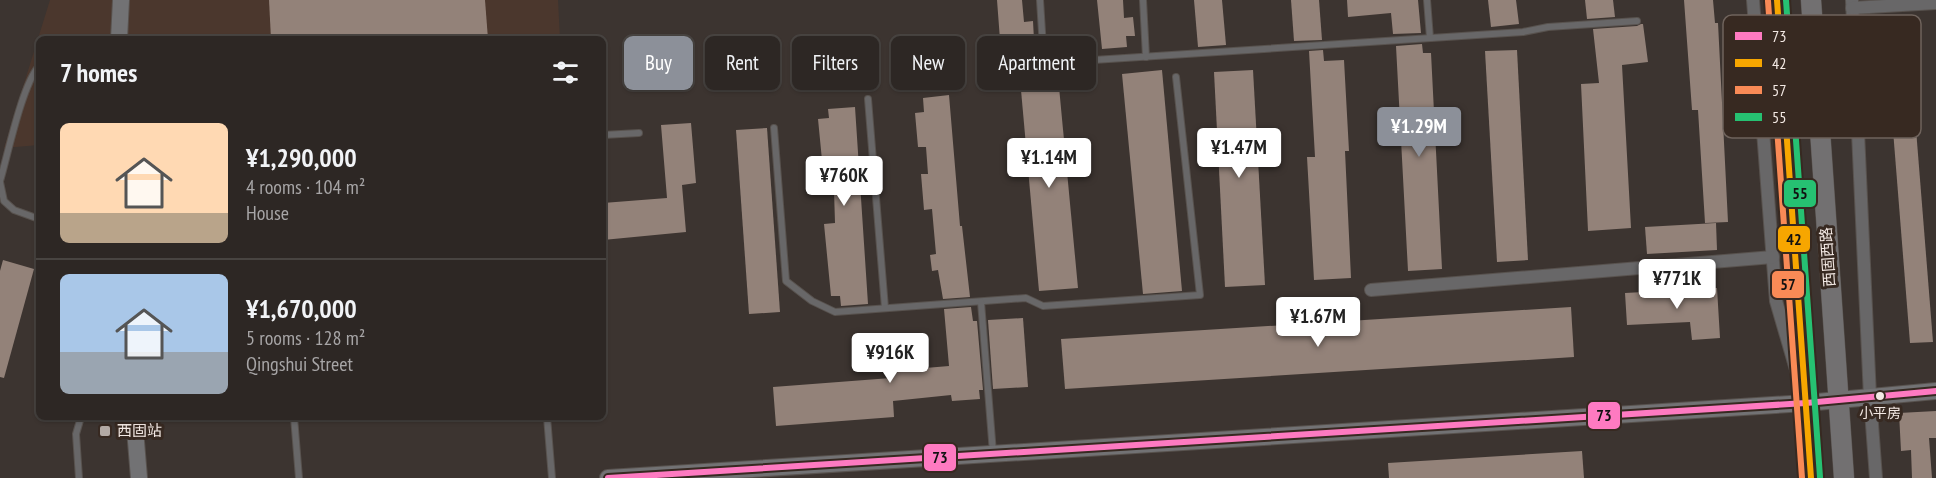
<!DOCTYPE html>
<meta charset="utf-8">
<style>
:root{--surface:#2d2724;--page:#393331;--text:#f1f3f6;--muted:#a7a5a6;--line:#484441;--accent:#8c9099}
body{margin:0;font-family:"PT Sans Narrow","Noto Sans SC",sans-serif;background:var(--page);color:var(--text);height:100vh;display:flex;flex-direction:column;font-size:22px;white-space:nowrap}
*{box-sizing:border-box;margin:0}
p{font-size:20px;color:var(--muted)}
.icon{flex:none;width:33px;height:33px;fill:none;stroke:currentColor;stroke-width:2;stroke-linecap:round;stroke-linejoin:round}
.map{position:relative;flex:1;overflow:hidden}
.panel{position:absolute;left:36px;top:36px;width:570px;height:384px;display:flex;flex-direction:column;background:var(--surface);border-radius:9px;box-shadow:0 2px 4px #0004,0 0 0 2px var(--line)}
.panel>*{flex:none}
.hud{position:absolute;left:624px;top:36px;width:570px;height:54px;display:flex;gap:12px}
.price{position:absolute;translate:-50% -51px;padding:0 14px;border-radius:6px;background:#fff;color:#222;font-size:20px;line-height:39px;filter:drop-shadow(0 2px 3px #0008)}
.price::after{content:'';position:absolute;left:50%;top:36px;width:18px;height:14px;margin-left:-9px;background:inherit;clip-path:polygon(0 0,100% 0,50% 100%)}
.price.current{background:var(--accent);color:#fff}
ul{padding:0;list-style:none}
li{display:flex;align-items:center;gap:18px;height:150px;padding:0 24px}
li+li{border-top:2px solid var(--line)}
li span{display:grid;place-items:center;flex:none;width:168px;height:120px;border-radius:9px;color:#555}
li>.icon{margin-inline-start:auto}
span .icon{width:72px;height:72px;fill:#fffc;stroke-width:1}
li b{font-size:26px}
h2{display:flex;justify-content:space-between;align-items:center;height:72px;padding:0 24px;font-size:26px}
.pill{padding:0 21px;border-radius:9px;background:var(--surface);box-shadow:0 2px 4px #0004,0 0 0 2px var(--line);font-size:21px;line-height:54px}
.pill.current{background:var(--accent);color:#fff}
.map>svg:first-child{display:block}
.built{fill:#4b372d}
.building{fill:#938279}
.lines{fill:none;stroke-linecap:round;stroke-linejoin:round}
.lane-casing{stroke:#58524e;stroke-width:8}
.street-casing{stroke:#58524e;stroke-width:14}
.secondary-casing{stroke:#58524e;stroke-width:18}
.primary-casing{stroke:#58524e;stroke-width:21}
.lane{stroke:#686768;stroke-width:6}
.street{stroke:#686768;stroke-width:12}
.secondary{stroke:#727274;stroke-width:16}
.primary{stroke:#727071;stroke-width:20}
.bus-1-casing{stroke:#372921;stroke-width:10}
.bus-2-casing{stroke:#372921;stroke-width:10}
.bus-3-casing{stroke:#372921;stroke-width:10}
.bus-4-casing{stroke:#372921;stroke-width:10}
.bus-1{stroke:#fe7ac1;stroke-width:6}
.bus-2{stroke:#f7a600;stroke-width:6}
.bus-3{stroke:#f98a56;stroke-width:6}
.bus-4{stroke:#26c172;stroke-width:6}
.bus-dot{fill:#f3e9e4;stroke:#372921;stroke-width:2}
.poi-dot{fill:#b3aaa5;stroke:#372921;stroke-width:2}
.labels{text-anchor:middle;stroke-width:6;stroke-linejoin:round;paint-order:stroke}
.bus-label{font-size:14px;fill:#f3e9e4;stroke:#372921}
.street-label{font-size:15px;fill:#f3e9e4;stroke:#372921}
.poi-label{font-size:15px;fill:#f3e9e4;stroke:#372921;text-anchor:start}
.key{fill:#372921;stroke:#6f635c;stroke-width:1.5}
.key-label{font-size:16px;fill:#f3e9e4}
.line-badge{stroke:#372921;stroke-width:2}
.pale-badge-label{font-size:16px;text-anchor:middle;font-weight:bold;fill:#111}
</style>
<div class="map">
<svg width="1936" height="478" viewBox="0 0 1936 478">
<rect width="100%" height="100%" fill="#3c3430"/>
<polygon class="built" points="50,0 558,0 560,39 39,39 39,145 4,148"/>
<g class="building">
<polygon points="269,0 485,0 488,39 271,39"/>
<polygon points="997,0 1022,0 1024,22 1033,21 1034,40 1025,40 1026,51 1001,53"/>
<polygon points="1097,0 1123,0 1124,18 1133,17 1135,36 1126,36 1127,47 1102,49"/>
<polygon points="1194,0 1222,0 1226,45 1198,47"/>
<polygon points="1291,0 1319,0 1322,40 1294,41"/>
<polygon points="1347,0 1418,0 1421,33 1393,34 1391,13 1348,17"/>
<polygon points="1488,0 1516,0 1519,24 1491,27"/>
<polygon points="1585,0 1613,0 1615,17 1587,19"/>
<polygon points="1684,0 1713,0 1715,23 1718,23 1728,222 1705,223 1698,110 1692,110"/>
<polygon points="1641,24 1643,24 1648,62 1622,65 1631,228 1588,231 1581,84 1599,83 1593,29 1637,26"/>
<polygon points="1908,29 1933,342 1910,343 1885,30"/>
<polygon points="1422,44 1423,53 1431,53 1442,269 1408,271 1396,46"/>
<polygon points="1323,50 1324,61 1344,60 1349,151 1345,151 1351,278 1314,280 1307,157 1315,157 1309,51"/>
<polygon points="1517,50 1528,260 1497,262 1485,51"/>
<polygon points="1162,70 1182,291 1143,294 1122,74"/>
<polygon points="1253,70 1265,285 1225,287 1214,72"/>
<polygon points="1059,87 1078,288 1039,291 1021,90"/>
<polygon points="949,95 960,226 962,226 970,297 943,299 938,270 932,271 930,255 936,254 932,209 924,210 921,174 928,174 926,147 918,147 915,113 924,112 923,98"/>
<polygon points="855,107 868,304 841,306 840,296 831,296 824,224 835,223 834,190 825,191 818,119 829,118 828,109"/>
<polygon points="691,123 696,183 682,185 686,232 603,240 603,203 667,198 661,125"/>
<polygon points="767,128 780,312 749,314 736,130"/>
<polygon points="1716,223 1717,250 1647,254 1645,227"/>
<polygon points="3,260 34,269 4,378 0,377 0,271"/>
<polygon points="1717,288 1720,338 1692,340 1690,322 1627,325 1625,293"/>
<polygon points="971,307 973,321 977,321 983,390 979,390 980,399 952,401 951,395 893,401 894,417 776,426 773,387 891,378 890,371 949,366 944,309"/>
<polygon points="1571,307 1574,357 1065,389 1061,339"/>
<polygon points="1023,318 1028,387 993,389 988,320"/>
<polygon points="1936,411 1936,438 1929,438 1932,478 1912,478 1911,450 1901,451 1899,413"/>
<polygon points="1582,451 1584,478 1389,478 1388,463"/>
</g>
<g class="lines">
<g class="lane-casing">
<g id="lane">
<polyline points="1040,0 1044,64"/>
<polyline points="1143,0 1146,57"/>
<polyline points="1427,0 1430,38"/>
<polyline points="987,67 1523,32 1548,27 1637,21"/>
<polyline points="868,99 885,308"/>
<polyline points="774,128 786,281 812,301 835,312 1026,298 1043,306 1200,295 1176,77"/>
<polyline points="603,135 639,133"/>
<path d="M0,181C8,154 22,85 39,66"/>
<polyline points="0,182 4,201 14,210 39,219"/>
<polyline points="981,302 993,453"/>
<polyline points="294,417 299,478"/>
<polyline points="547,417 552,478"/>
<polyline points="79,478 76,434 81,417"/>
</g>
</g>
<g class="street-casing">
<g id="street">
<polyline points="1753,0 1776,301 1797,373"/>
<polyline points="1852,0 1870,397 1876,478"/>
<polyline points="1852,8 1936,3"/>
<polyline points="1371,290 1773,257"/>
</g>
</g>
<g class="secondary-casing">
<g id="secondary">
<polyline points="119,39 121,0"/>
<polyline points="134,417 139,478"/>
<polyline points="608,478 1806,403 1936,391"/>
</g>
</g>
<g class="primary-casing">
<g id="primary">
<polyline points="1777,0 1811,478"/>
<polyline points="1811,0 1844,478"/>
</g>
</g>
<use href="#lane" class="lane"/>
<use href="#street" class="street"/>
<use href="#secondary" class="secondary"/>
<use href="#primary" class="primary"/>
<g class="bus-1-casing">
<polyline id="bus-1" points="608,478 1806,403 1936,391"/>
</g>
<g class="bus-2-casing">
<polyline id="bus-2" points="1777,0 1811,478"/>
</g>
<g class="bus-3-casing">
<polyline id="bus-3" points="1768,1 1802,478"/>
</g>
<g class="bus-4-casing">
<polyline id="bus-4" points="1786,0 1820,477"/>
</g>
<use href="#bus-1" class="bus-1"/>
<use href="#bus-2" class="bus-2"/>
<use href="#bus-3" class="bus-3"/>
<use href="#bus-4" class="bus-4"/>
</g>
<circle class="bus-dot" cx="1880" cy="396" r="5"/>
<rect class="poi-dot" x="99" y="425" width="12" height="12" rx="3"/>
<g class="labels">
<g class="bus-label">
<text x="1880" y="418">小平房</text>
</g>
<g class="street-label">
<text transform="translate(1828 257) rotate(-94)" y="5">西固西路</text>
</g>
<g class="poi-label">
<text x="117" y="436">西固站</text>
</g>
</g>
<rect x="1723" y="15" width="198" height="123" rx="9" class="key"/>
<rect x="1735" y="32" width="27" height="8" fill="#fe7ac1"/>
<rect x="1735" y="59" width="27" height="8" fill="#f7a600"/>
<rect x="1735" y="86" width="27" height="8" fill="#f98a56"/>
<rect x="1735" y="113" width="27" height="8" fill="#26c172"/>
<g class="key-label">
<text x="1772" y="42">73</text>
<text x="1772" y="69">42</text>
<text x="1772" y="96">57</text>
<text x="1772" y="123">55</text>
</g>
<g class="line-badge">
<rect x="1783" y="179" width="34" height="29" rx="6" fill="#26c172"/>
<rect x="1777" y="225" width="34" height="28" rx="6" fill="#f7a600"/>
<rect x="1771" y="270" width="34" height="29" rx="6" fill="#f98a56"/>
<rect x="1587" y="401" width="34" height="29" rx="6" fill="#fe7ac1"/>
<rect x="923" y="443" width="34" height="29" rx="6" fill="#fe7ac1"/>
</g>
<g class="pale-badge-label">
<text x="1800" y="199">55</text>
<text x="1794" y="245">42</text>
<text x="1788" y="290">57</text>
<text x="1604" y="421">73</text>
<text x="940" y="463">73</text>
</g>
</svg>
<b class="price current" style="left:1419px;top:158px">¥1.29M</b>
<b class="price" style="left:1239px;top:179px">¥1.47M</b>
<b class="price" style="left:1049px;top:189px">¥1.14M</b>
<b class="price" style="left:844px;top:207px">¥760K</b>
<b class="price" style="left:1677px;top:310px">¥771K</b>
<b class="price" style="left:1318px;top:348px">¥1.67M</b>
<b class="price" style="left:890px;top:384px">¥916K</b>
<div class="hud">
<a class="pill current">Buy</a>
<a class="pill">Rent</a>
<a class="pill">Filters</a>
<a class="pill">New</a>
<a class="pill">Apartment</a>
</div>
<section class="panel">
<h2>7 homes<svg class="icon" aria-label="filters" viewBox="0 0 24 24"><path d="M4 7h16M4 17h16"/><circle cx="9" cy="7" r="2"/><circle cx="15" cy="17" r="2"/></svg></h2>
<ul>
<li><span style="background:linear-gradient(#ffd9b3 75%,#b9a48a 0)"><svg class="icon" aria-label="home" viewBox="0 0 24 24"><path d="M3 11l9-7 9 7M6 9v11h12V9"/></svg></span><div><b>¥1,290,000</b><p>4 rooms · 104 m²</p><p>House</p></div></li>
<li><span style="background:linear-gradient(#a9c7e8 65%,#9aa5b1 0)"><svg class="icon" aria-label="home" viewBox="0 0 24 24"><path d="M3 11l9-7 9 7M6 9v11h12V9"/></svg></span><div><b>¥1,670,000</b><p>5 rooms · 128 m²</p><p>Qingshui Street</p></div></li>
</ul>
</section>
</div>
